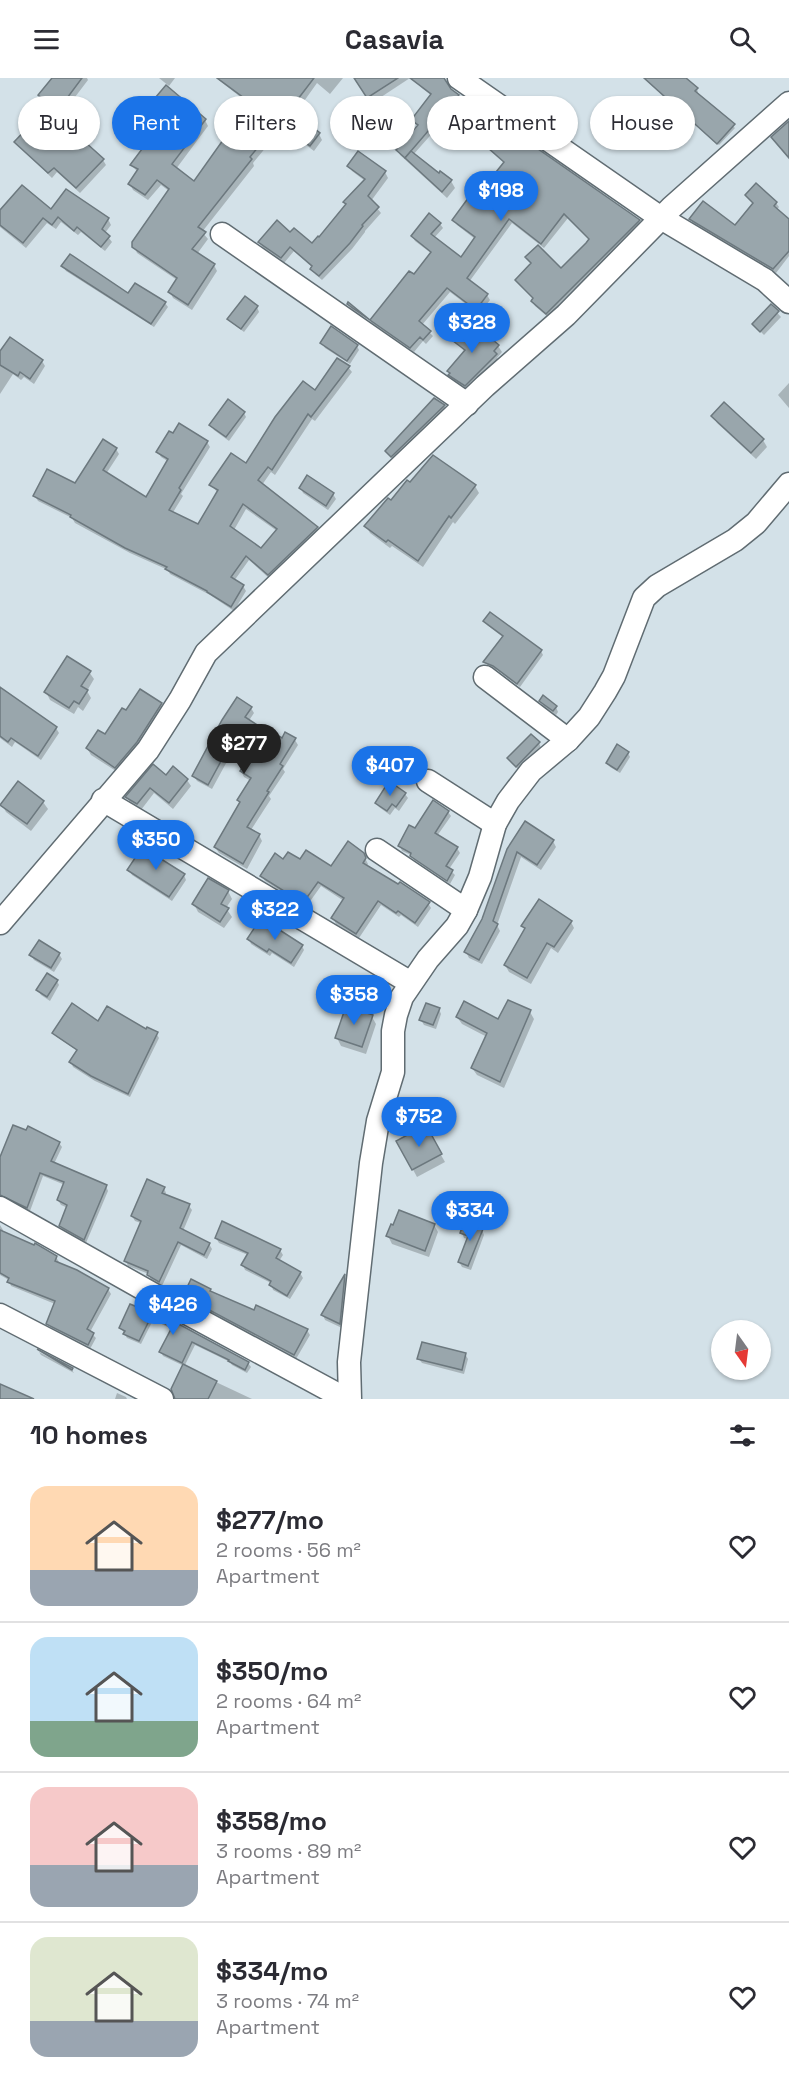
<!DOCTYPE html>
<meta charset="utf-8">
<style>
:root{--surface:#fff;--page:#f2f2f3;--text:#2b2b33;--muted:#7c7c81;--line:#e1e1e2;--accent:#1a73e8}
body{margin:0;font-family:"Space Grotesk",sans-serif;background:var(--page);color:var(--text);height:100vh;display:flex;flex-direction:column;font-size:22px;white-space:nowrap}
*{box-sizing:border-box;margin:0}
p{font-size:20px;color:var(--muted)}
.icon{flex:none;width:33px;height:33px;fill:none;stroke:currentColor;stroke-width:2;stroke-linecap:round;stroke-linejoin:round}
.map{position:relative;height:1321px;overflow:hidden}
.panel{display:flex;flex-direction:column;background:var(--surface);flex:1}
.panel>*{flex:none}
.top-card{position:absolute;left:18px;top:18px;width:753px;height:54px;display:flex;gap:12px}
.needle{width:39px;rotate:166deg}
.controls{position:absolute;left:711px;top:1242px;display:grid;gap:12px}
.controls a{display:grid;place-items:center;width:60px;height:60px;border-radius:50%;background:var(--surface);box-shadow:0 2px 4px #0004;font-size:30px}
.price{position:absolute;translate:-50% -51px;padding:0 14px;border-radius:21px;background:var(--accent);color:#fff;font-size:20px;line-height:39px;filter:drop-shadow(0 2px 3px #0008)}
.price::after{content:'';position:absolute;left:50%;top:36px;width:18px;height:14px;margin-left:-9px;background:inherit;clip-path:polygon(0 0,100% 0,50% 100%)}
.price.active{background:#222;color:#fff}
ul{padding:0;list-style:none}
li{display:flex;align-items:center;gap:18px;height:150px;padding:0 30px}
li+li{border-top:2px solid var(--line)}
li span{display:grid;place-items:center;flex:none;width:168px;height:120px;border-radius:18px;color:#555}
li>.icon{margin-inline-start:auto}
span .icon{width:72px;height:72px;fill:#fffc;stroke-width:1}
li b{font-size:26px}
h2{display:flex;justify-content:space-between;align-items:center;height:72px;padding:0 30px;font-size:26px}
.pill{padding:0 21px;border-radius:27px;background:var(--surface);box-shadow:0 2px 4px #0004;font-size:21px;line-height:54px}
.pill.active{background:var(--accent);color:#fff}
header{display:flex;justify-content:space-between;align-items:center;height:78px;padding:0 30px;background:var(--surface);font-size:27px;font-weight:700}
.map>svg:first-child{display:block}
.shadow{fill:#0003;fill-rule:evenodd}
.building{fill:#99a6ac;stroke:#6c787e;stroke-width:1.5;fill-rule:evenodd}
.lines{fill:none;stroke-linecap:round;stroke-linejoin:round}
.minor-casing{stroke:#606c72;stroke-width:25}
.minor{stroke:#fff;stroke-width:22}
</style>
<header><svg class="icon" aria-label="menu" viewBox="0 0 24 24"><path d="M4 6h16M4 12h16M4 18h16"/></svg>Casavia<svg class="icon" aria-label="search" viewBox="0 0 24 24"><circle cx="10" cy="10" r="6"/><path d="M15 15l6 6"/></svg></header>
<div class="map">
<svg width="789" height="1321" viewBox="0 0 789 1321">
<rect width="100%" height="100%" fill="#d3e1e8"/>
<g class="shadow">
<polygon points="53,0 87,0 88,2 53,48 69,63 103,82 106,87 80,115 57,94 52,100 20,69 16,64 50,28 40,17"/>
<polygon points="159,0 175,0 169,8"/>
<polygon points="216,0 343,0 330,16 317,5 302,26 307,33 301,42 319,56 322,62 314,73 290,55 288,57 281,51 253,85 254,88 202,154 208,161 197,176 214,187 217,193 192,232 173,220 170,214 177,202 137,175 134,168 169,113 161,107 148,122 133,112 130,106 138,94 131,87 156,64 170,44 155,32 152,26 205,42 208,48 176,91 194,105 252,28"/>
<polygon points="355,0 410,0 372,25"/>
<polygon points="423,0 441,0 461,22 452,33 474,50 485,36 639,143 642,148 549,240 535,228 532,223 534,221 516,202 532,186 527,179 561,192 590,162 568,140 544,170 512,145 469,204 487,217 490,222 479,236 450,214 422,247 433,258 426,266 423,263 414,274 351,231 349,227 370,244 409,195 414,198 432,176 415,163 412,158 440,146 443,150 434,160 461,181 475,161 457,147 454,142 474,125 504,85 481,65 478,68 444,42 413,77 439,97 451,103 455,110 447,120 400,77 398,72 418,49 413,42 432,18 422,10 419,6"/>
<polygon points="644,0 665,0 697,11 698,14 696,16 735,50 719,67"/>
<polygon points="349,88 385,94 388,100 371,123 381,135 365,153 365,154 352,171 322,202 315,196 313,190 294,173 284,185 263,170 260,165 291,156 312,167 320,161 365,103 352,93"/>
<polygon points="746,117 776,125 779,129 776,133 789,143 789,178 776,195 693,146 691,141 735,149 754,126"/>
<polygon points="51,133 108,141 111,147 105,155 112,164 105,173 81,154 78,157 61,144 56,151 47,145 26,170 0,149 0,135"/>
<polygon points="63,188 128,217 165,225 168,229 154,249 66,193"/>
<polygon points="771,228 781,239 764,257 754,247"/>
<polygon points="257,229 259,234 244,254 232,245 229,241"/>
<polygon points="455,263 498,268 502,274 497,280 499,283 469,314 454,303 450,297 465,274"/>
<polygon points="322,265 357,268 359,272 350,286 325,270"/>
<polygon points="0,276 42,283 45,288 34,306 24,299 21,302 13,296 0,316"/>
<path d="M348,289L352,294L315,343L312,341L275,397L271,394L262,407L317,450L320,456L271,502L249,482L234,503L243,508L246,513L234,533L210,517L170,496L168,492L130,475L75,445L72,440L38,423L35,418L75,407L116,371L119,376L106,396L147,421L169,384L161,379L158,374L207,364L210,369L181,416L183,418L172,436L198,448L218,415L211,407L246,388L316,314ZM246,431L277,453L261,472L234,452Z"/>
<polygon points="789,305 789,330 778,317"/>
<polygon points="434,322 444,328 447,333 394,383 386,373"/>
<polygon points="244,335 246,339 229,363 214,352 211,347"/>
<polygon points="713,338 763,362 767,369 756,381 717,345"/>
<polygon points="308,400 333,416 336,421 328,432 303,415 301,410"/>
<polygon points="475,408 479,415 455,446 453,444 423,489 392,468 390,470 370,455 366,448 392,424"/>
<polygon points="485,543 541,573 543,577 520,609 497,592 488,588 485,584 504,560 487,547"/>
<polygon points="89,594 94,601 87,613 91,620 83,633 78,629 74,636 50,622 46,614"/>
<polygon points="0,611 56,650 59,655 41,682 15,664 12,669 0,660"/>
<polygon points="541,623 556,629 558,634 556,637 543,628"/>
<polygon points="161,626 164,633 119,695 91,677 87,670 105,658 126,634"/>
<polygon points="251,630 254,635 248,644 273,659 282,662 295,662 298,667 283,691 285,694 269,718 271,721 251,752 259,757 262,763 247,791 219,775 215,769 240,725 238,722 251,703 244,699 241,693 259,667 242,656 212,711 197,703 194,698"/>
<polygon points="539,665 541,670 519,692 512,685 509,680"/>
<polygon points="628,675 630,679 620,695 610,689 607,685"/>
<polygon points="173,691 187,702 191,708 173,731 154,715 141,732 131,726 127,719 166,699"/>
<polygon points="405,716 408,720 399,733 395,730 390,737 379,729 376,725"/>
<polygon points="43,724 48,731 31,753 6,734 2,727"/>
<polygon points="448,734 451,738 437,758 457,770 460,775 449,791 455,797 450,806 414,782 411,777 402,773 400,768 415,752"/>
<polygon points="553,763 556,769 541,792 521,779 497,847 500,853 482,886 469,880 466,874 483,841 508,771"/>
<polygon points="363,776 368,786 366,789 428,825 431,830 418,849 401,837 399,839 381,827 359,860 336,846 333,840 344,823 321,808 306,829 265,803 262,798 284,783 301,784 331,790"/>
<polygon points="162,779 164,784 184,797 186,802 172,823 132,797 129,792"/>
<polygon points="228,813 232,821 226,830 232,839 224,850 198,834 194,826"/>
<polygon points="571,844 574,850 558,875 551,870 531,906 509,894 505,887 525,852 523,848"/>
<polygon points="249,861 302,868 304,872 294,889 272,875 270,878 251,866"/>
<polygon points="59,876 62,881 54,894 34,882 31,877"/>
<polygon points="57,903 59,907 50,923 41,917 38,912"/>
<polygon points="439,931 441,936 436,951 424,947 421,942"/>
<polygon points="530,934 534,941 504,1010 477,997 472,990 487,959 462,946 457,939 498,943"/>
<polygon points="372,939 376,946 366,976 341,968 337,960"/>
<polygon points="99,945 147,953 156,955 159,960 130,1019 95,1003 73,989 71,984 78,973 57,959 54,955"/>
<polygon points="425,1049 445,1084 417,1099 398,1064"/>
<polygon points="59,1065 62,1069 54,1086 106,1108 108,1113 86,1165 63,1152 61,1148 68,1130 61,1127 58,1122 65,1107 43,1098 30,1133 4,1121 0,1122 0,1077"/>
<polygon points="164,1110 166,1115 165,1117 189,1128 192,1132 183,1153 209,1166 212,1171 207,1181 181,1167 162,1208 151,1202 149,1196 128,1188 126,1183 141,1145 135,1143 132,1138"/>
<polygon points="0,1147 3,1152 2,1154 56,1179 59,1184 58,1186 108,1211 111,1216 90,1254 96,1260 90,1271 51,1250 48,1246 55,1226 11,1208 9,1202 0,1197"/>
<polygon points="434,1147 438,1154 429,1179 392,1166 388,1158"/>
<polygon points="482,1152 484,1157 471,1192 462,1189 459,1184 468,1161 464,1160 462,1155"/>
<polygon points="216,1160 280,1172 283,1177 279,1183 300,1195 303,1200 290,1221 273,1212 271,1205 245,1192 243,1187 248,1177 219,1165"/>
<polygon points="345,1199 347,1202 342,1250 325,1242 323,1237"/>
<polygon points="210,1212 212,1216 254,1234 307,1252 310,1257 296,1281 187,1222 185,1218"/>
<polygon points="150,1232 248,1285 251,1289 247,1295 232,1287 230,1284 195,1267 184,1289 252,1321 178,1321 172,1311 184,1288 163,1278 161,1274 172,1251 153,1242 141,1266 127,1260 121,1250 148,1235"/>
<polygon points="39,1274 71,1291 74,1295 41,1277"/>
<polygon points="465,1276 468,1281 464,1296 422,1285 419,1281"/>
<polygon points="117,1315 126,1319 127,1321 115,1321"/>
</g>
<g class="building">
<polygon points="52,0 82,0 50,43 69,61 75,55 104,81 76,110 54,90 48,95 14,64 50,26 38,17"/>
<polygon points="217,0 314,0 298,21 305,27 297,37 320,55 310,68 286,50 285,52 277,46 250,79 252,81 198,149 206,154 192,171 215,186 188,227 168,214 177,200 132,169 132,164 169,111 157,102 145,117 128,106 138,91 130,87 151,59 155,62 170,42 150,26 166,7 206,41 172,86 194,103 228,55 252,26"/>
<polygon points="354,0 398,0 367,20"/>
<polygon points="410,0 444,0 451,11 459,17 449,29 474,48 485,34 640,142 546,236 531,223 533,220 515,202 531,185 525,179 538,167 561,190 586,165 589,161 564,136 541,166 509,141 467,200 488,216 476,232 447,210 419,243 431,253 423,262 420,259 410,270 347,226 348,224 370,242 409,193 414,196 431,174 411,158 429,135 441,145 431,156 461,179 475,159 452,142 469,119 473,123 504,84 478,61 475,65 441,38 405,80 396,72 418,47 411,42 431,16"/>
<polygon points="644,0 686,0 698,10 695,13 735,46 717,66"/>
<polygon points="789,43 789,80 771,59"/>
<polygon points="358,73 386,93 368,118 379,129 362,147 363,148 350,165 319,198 310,191 312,188 290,169 281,180 258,164 277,142 290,154 294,150 312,165 318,158 319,159 346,126 343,124 365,101 347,88"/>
<polygon points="411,73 439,95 440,93 452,102 442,114 405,80"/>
<polygon points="756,105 777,124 774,128 789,141 789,173 773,191 689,141 703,123 735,147 753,125 745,117"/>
<polygon points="22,107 51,131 66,111 109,140 102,151 110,158 101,169 77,149 74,153 58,139 52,147 43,140 23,165 0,147 0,132"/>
<polygon points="70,176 128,215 135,205 166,224 151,246 61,188"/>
<polygon points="245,218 258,228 241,251 227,241"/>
<polygon points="771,226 779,233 760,254 752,246"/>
<polygon points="470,243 499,267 494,273 497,276 465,308 448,297 450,295 447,293 465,272 453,263"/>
<polygon points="331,248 358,267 347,283 320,265"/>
<polygon points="10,259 43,282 30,301 20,294 18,298 0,287 0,273"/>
<path d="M337,280L350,288L311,339L308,336L272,392L268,389L258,402L318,449L268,497L246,478L231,499L244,507L231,529L207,514V513L165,491L167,489L125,470L70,439L71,437L33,418L47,391L75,405L103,361L117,370L103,392L146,419L168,381L156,374L169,353L173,355L179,345L208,363L179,410L181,412L169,432L198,446L218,412L209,407L231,375L246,385L275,339L303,303L315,312ZM243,426L277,451L261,470L230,448Z"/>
<polygon points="434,320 445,327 391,379 385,373"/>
<polygon points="228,321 245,334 226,359 209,347"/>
<polygon points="724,324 764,361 751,375 711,338"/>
<polygon points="433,377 476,407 451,440 449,438 418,483 388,462 386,464 364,448 388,420 391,422 407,402 410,404"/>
<polygon points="307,397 334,415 326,428 299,410"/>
<polygon points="490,534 542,572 517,606 493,588 483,584 503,558 483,543"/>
<polygon points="67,578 91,593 81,608 88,612 79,626 74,623 69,630 44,614"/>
<polygon points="0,609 57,649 38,678 11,660 8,664 0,658"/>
<polygon points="140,611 162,625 137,664 115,690 86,670 98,652 105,656 122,630 126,632"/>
<polygon points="543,617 557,628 553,633 539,623"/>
<polygon points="237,619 252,629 245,639 273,657 274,655 282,660 285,654 296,660 280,686 283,688 267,713 269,714 247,749 260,756 243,786 214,769 240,724 237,722 251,700 240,693 258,664 238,652 208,707 192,698 222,642"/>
<polygon points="531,656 540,664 516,689 507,680"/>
<polygon points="617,666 629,674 617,692 606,685"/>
<polygon points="153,686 166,697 173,688 188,701 169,725 150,710 137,726 125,719"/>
<polygon points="18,703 44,723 27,746 0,727"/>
<polygon points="389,703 406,715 396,729 392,726 387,733 375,725"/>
<polygon points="433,722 449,733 435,755 458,769 446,788 453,792 447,803 410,778 411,775 398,768 409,747 415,750"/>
<polygon points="525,743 554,762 537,787 517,774 493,843 498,846 479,882 464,874 482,841 507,771"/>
<polygon points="348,763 364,775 366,780 363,785 398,806 400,804 430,824 415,845 398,833 396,835 378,823 356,856 331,840 344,820 318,804 303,825 260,798 275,775 283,781 288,774 300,781 306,772 331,788"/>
<polygon points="145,765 163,778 161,781 185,796 169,819 127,792"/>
<polygon points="208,800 229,812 221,826 229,830 220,844 192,826"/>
<polygon points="539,821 572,843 554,869 547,865 527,900 504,887 525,850 521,848"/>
<polygon points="261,840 303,867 291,885 269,871 267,874 247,861"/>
<polygon points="39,862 60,875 51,890 29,877"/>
<polygon points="47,895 58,902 47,919 36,912"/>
<polygon points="508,922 531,932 500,1004 471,990 487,955 456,939 464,923 498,941"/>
<polygon points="72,925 98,943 107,928 146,951 147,949 158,954 128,1016 91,998 69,984 77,972 52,955"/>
<polygon points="426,925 440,930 433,947 419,942"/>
<polygon points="346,928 373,937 362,969 335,960"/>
<polygon points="13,1047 26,1052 28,1048 60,1064 51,1083 107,1107 84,1162 59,1148 67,1127 57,1122 64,1104 40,1095 27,1130 0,1117 0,1079"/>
<polygon points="426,1047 442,1076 412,1092 396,1063"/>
<polygon points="147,1101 165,1109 162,1115 190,1126 180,1150 210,1165 204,1177 178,1164 159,1204 147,1197 148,1193 124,1183 141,1143 131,1138"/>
<polygon points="399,1132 435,1146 425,1173 386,1158 391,1146 393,1147"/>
<polygon points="222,1143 281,1171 276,1180 301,1194 287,1218 269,1207 271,1203 241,1187 248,1175 215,1160"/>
<polygon points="464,1144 483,1151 468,1188 458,1184 468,1158 460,1155"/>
<polygon points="0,1152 34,1167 35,1165 57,1178 55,1183 77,1192 109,1210 87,1251 94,1255 88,1267 46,1246 55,1223 7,1204 9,1200 0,1195"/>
<polygon points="345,1196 340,1246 321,1237"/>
<polygon points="191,1201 211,1211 210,1213 254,1232 256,1227 308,1251 294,1277 183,1218"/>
<polygon points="130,1226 147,1233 149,1230 249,1284 245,1292 228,1283 229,1282 192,1264 182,1285 159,1274 172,1249 151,1239 139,1263 123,1256 125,1253 119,1250"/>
<polygon points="422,1264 466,1275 462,1292 417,1281"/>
<polygon points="37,1271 73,1290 72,1292"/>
<polygon points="183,1286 217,1303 208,1321 175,1321 171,1311"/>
<polygon points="0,1306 34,1321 0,1321"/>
</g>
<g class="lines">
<g class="minor-casing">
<g id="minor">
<polyline points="459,0 661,140 765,202 789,224"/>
<polyline points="222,156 467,326"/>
<polyline points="485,599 568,662"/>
<polyline points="428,703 495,746"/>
<polyline points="103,722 411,905"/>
<polyline points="377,772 466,832"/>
<polyline points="0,845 148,672 180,622 206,575 485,308 566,237 672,129 789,25"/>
<polyline points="0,1130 172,1227 346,1321"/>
<polyline points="0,1237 162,1321"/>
<polyline points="350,1321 349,1284 371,1085 378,1043 393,994 393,953 396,937 402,919 428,881 457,848 466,832 480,799 495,746 508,723 531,693 568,662 589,639 605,614 614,598 644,520 657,508 735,462 756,445 789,406"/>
</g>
</g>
<use href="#minor" class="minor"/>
</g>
</svg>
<div class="controls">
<a><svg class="needle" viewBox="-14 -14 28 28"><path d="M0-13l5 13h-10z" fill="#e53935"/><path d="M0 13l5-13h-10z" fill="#7c7c81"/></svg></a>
</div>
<b class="price" style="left:501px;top:144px">$198</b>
<b class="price" style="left:472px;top:276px">$328</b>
<b class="price active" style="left:244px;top:697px">$277</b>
<b class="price" style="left:390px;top:719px">$407</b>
<b class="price" style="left:156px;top:793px">$350</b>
<b class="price" style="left:275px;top:863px">$322</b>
<b class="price" style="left:354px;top:948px">$358</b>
<b class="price" style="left:419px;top:1070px">$752</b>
<b class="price" style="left:470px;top:1164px">$334</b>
<b class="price" style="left:173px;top:1258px">$426</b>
<div class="top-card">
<a class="pill">Buy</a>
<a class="pill active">Rent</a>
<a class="pill">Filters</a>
<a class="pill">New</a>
<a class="pill">Apartment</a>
<a class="pill">House</a>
</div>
</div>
<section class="panel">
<h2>10 homes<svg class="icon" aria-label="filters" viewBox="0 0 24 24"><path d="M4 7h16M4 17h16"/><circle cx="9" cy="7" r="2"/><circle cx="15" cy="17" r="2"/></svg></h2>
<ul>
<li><span style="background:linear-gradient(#ffd9b3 70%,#9aa5b1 0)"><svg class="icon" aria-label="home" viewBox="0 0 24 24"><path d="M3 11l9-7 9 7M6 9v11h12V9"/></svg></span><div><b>$277/mo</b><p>2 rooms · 56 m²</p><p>Apartment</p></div><svg class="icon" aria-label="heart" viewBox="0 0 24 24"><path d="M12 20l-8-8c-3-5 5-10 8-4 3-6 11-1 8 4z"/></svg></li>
<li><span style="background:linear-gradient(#bfe0f5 70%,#7fa58c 0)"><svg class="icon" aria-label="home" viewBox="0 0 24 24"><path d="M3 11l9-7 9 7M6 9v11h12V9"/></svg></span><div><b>$350/mo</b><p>2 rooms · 64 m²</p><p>Apartment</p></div><svg class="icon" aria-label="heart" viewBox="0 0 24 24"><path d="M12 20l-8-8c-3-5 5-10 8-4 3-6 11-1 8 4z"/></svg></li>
<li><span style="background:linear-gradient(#f6c9c9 65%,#9aa5b1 0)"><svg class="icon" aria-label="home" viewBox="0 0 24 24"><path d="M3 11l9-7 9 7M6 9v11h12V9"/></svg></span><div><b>$358/mo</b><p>3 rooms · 89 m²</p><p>Apartment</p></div><svg class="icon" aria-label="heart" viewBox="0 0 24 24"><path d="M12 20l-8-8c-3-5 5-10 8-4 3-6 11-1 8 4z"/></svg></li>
<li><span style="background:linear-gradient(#dfe7d0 70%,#9aa5b1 0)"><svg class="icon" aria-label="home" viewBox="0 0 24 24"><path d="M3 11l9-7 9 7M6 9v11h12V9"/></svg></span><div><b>$334/mo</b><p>3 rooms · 74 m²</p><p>Apartment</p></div><svg class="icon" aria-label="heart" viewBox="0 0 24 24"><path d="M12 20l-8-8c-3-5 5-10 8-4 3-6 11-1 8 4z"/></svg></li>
</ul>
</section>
